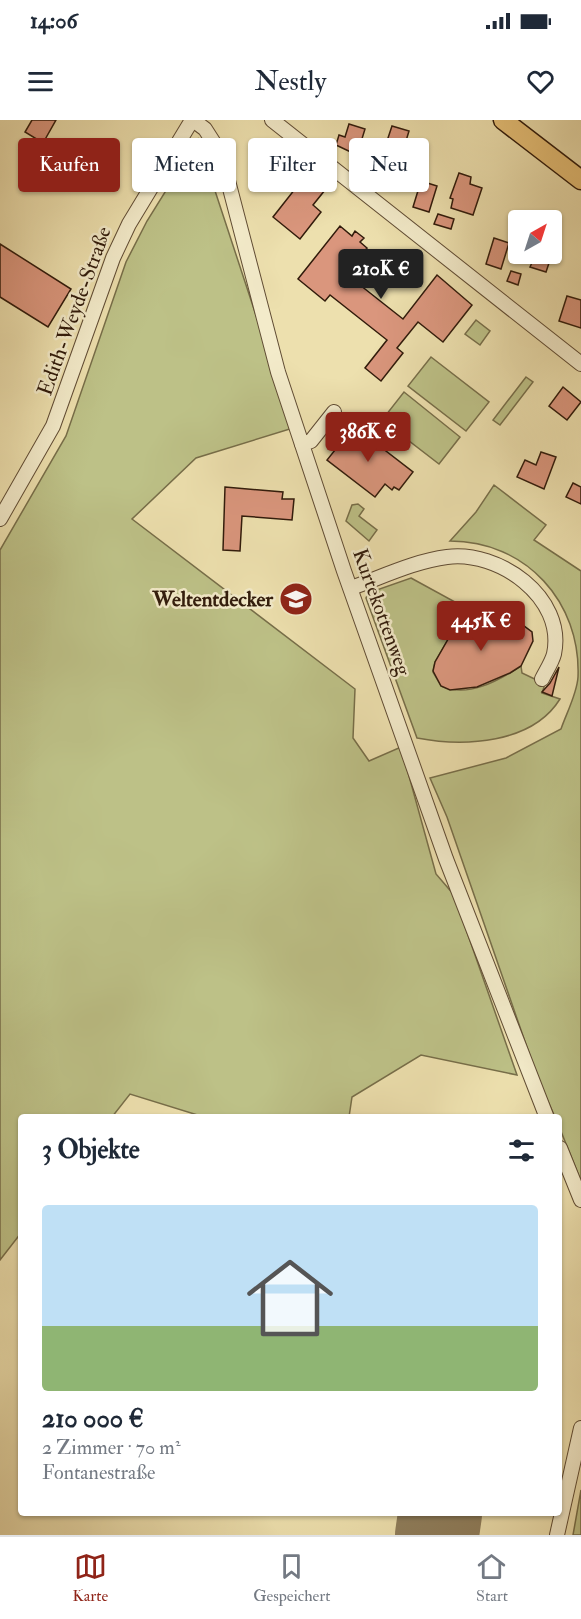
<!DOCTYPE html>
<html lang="de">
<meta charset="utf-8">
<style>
:root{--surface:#fff;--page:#f6f6f7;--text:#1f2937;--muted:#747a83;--line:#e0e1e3;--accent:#8f2418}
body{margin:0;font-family:"IM FELL Double Pica",serif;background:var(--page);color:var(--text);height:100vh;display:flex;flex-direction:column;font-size:22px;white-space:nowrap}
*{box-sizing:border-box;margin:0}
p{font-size:20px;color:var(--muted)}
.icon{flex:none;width:33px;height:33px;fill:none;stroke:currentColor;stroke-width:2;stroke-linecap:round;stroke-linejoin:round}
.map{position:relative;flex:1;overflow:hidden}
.sheet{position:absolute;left:18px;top:994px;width:544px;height:402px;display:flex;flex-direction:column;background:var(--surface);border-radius:6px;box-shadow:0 2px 4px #0004}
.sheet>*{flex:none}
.hud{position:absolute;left:18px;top:18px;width:546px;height:54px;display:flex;gap:12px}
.needle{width:39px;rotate:39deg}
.fabs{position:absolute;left:508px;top:90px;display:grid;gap:12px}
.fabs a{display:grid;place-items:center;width:54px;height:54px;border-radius:6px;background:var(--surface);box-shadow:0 2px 4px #0004;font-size:30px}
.price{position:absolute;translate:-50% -51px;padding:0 14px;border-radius:6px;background:var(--accent);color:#fff;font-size:20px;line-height:39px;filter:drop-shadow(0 2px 3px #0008)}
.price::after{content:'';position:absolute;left:50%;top:36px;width:18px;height:14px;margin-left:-9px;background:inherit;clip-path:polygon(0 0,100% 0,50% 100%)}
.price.current{background:#222;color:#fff}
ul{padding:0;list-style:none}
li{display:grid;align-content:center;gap:12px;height:318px;padding:0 24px}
li span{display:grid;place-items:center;height:186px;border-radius:6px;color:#555}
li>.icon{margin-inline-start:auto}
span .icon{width:108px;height:108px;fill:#fffc;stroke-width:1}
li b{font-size:26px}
h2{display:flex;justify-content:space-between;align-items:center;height:72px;padding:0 24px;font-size:26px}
.chip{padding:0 21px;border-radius:6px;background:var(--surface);box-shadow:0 2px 4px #0004;font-size:21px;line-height:54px}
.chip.current{background:var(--accent);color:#fff}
.status{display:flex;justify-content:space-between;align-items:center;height:42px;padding:0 30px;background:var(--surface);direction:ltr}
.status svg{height:16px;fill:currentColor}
header{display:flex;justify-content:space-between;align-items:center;height:78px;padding:0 24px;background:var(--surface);font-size:27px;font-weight:600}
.menu{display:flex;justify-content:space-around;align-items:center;height:84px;border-top:2px solid var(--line);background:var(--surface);font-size:16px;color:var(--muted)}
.menu a{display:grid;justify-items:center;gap:3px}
.menu .current{color:var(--accent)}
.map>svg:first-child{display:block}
.green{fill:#bdc187;stroke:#776e49;stroke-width:1.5}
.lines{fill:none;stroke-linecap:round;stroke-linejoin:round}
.runway{stroke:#8f7e5c;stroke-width:84}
.building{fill:#da967d;stroke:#311b0b;stroke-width:1.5}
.minor-casing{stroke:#604c34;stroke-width:16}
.major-casing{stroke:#311b0b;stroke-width:21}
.minor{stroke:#f3ebca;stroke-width:14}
.major{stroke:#e6c077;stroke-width:18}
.labels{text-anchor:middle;stroke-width:5;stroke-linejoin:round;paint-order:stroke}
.street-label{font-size:21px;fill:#311b0b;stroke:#f3ebca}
.poi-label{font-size:21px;font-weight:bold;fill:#311b0b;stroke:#f3ebca;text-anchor:end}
</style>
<div class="status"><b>14:06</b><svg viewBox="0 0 49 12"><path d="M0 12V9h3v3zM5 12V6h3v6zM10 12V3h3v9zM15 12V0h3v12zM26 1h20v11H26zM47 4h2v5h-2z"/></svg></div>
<header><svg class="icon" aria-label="menu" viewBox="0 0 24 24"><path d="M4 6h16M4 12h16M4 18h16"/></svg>Nestly<svg class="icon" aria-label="heart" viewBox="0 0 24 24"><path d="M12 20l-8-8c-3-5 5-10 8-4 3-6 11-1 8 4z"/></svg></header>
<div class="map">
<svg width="581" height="1415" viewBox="0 0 581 1415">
<rect width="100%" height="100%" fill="#ede0ae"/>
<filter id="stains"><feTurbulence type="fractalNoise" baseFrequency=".00333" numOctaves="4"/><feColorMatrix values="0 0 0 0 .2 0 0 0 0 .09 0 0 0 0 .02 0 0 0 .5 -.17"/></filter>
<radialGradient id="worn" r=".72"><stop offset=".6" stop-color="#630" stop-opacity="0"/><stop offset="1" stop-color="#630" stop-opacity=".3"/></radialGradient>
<g class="green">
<polygon points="198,19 293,308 196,338 132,399 355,569 353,618 369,641 401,627 436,754 454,775 517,955 421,935 352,977 349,997 204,997 130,974 112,997 21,998 21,1113 0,1140 0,430 66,316 126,142 147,101"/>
<polygon points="476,200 490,211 480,225 465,214"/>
<polygon points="431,237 489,282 466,311 408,266"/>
<polygon points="526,257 533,262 500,305 493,300"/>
<polygon points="404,272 460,317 439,344 382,300"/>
<path d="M494,365L546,405L534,420L581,451V1061L560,1009V998L555,997L538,959L447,697L430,658L506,638L561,609C566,594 577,574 578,557C581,482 526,421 450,421L476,392Z"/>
<polygon points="358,384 364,389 359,396 377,410 369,421 346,401 352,385"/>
<path d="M411,458L466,488L435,542L433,552L441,566C468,578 498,561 521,546L522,553L545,564L542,573L560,579C532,624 464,627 417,618L366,478L368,473Z"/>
<polygon points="581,1370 581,1415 573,1415"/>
</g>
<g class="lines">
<polyline class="runway" points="437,1415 440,1394"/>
</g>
<g class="building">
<polygon points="32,0 56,0 43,23 25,12"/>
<polygon points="349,4 365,9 357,35 336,25 339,15 345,17"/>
<polygon points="392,6 409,11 396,54 378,48"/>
<polygon points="261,21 276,33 263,49 250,38"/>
<polygon points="365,36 375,40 372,50 362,46"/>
<polygon points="459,53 471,57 470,64 482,68 473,95 451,88 453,79 450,78"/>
<polygon points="306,55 325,70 313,85 321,92 300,119 273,97"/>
<polygon points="421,61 437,66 429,92 413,87"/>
<polygon points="438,94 454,99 451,109 434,104"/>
<polygon points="340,106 352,116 355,111 364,118 360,122 367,128 346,154 403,199 437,155 472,185 443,222 418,202 397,228 403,233 381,261 365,248 387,220 330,175 325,181 298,159"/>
<polygon points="494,118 509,123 501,149 486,144"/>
<polygon points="0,124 71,169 48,207 0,177"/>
<polygon points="536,134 552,134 546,152 530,147"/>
<polygon points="511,151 521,154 518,165 507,161"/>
<polygon points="567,176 581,180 581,208 559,201"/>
<polygon points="563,267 581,282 567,300 549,286"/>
<polygon points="351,304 413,352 399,370 394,367 392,370 385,364 375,377 327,340 343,320 340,317"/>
<polygon points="541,332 556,337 544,369 517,357 525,340 536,345"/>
<polygon points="573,363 581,367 581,384 566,377"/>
<polygon points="225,367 283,372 282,379 294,379 292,400 242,396 240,431 223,430"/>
<polygon points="466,488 490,503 508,500 520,503 532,512 533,521 521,546 510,553 477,567 450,570 441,566 433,551 435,542"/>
<polygon points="559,547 552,576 542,572 550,563"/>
</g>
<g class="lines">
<g class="minor-casing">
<g id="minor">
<polyline points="193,0 205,9 221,34 278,252 344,451 446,739 547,998"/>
<polyline points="272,0 581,244"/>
<polyline points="302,324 311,321 334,292"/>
<polyline points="0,399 53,306 113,138 129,104 192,0"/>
<path d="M351,468C382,457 415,441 447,437C498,430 566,477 554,534C552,542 546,551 542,559"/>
<polyline points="560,1028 581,1080"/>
<polyline points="557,1415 581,1308"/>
</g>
</g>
<g class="major-casing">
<polyline id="major" points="503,0 581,60"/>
</g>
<use href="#minor" class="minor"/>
<use href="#major" class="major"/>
</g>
<defs>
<g id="school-disc" transform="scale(1.725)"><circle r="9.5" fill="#8f2418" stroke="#f3ebca"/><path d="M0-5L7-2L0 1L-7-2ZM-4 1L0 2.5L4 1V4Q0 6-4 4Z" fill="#fff"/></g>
</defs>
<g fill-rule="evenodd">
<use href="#school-disc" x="296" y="479"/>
</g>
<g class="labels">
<g class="street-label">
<text transform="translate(74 191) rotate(-70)" y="7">Edith-Weyde-Straße</text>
<text transform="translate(382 492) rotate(70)" y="7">Kurtekottenweg</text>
</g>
<g class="poi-label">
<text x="273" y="486">Weltentdecker</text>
</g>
</g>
<rect width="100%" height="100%" filter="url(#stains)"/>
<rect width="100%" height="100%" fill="url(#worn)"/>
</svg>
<div class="fabs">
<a><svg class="needle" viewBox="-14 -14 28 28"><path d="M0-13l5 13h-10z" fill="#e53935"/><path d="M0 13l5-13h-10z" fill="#747a83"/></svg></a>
</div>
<b class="price current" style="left:381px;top:180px">210K €</b>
<b class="price" style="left:368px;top:343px">386K €</b>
<b class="price" style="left:481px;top:532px">445K €</b>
<div class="hud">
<a class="chip current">Kaufen</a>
<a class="chip">Mieten</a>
<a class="chip">Filter</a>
<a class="chip">Neu</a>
</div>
<section class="sheet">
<h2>3 Objekte<svg class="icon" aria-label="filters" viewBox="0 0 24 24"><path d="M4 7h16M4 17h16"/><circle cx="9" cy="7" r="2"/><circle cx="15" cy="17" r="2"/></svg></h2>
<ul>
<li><span style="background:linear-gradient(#bfe0f5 65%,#8fb573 0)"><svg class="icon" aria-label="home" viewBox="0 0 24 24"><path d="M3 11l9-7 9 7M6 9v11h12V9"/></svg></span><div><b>210 000 €</b><p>2 Zimmer · 70 m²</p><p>Fontanestraße</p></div></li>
</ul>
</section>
</div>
<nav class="menu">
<a class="current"><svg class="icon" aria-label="map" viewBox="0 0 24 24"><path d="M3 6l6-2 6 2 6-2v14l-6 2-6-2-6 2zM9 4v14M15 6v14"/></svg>Karte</a>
<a><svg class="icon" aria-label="saved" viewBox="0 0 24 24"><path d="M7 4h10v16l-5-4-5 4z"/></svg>Gespeichert</a>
<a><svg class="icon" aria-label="home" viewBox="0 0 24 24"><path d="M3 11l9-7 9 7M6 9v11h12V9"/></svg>Start</a>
</nav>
